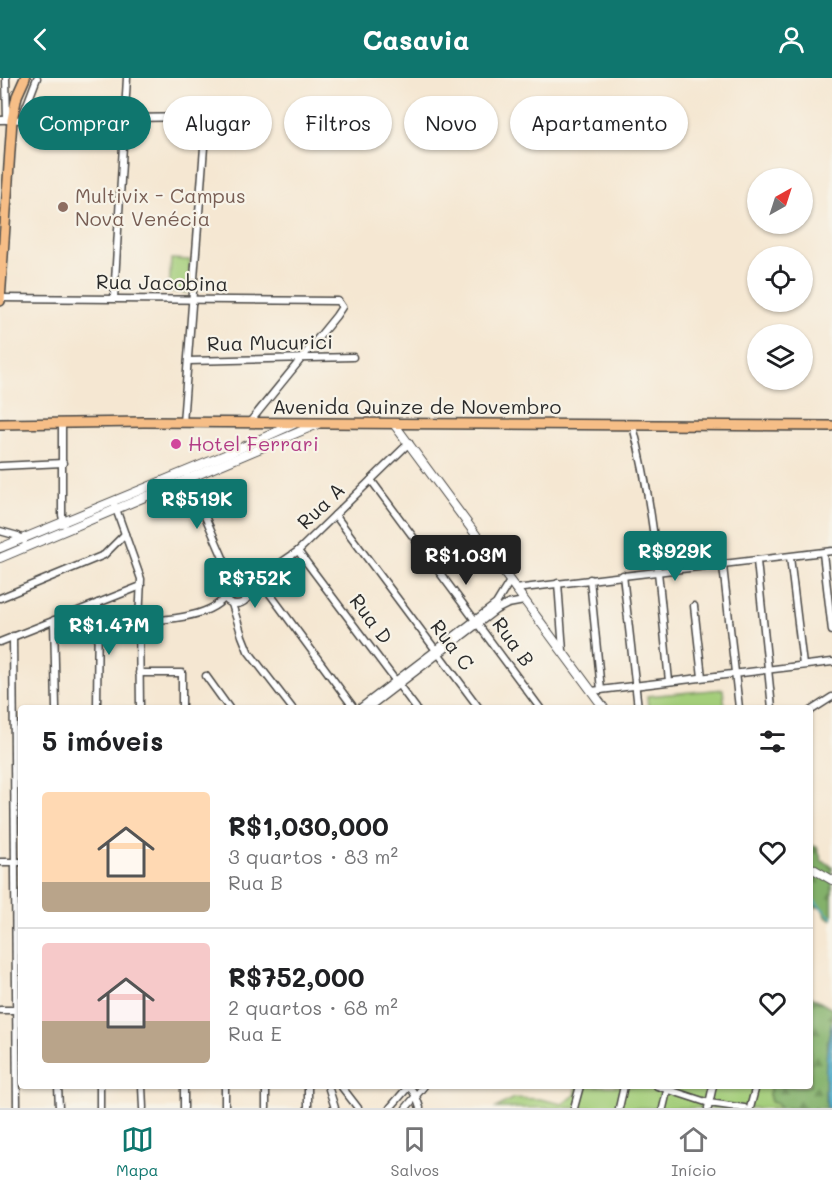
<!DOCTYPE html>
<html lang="pt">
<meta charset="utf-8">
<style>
:root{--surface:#fff;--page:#f2f2f2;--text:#202124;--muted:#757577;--line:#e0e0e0;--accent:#0f766e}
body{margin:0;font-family:Mali,sans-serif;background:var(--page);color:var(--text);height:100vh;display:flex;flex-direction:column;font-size:22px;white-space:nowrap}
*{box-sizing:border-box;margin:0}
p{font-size:20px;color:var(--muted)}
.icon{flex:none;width:33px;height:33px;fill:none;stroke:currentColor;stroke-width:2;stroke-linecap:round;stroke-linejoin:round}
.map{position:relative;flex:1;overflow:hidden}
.side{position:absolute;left:18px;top:627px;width:795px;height:384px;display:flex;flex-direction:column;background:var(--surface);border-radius:6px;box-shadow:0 2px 4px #0004}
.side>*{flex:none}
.banner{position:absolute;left:18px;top:18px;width:796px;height:54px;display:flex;gap:12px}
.needle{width:39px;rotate:39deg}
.buttons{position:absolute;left:747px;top:90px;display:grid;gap:12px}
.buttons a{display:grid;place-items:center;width:66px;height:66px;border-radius:50%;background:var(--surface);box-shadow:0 2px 4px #0004;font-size:30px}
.price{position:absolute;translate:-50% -51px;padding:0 14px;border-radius:6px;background:var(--accent);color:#fff;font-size:20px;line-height:39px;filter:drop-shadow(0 2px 3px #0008)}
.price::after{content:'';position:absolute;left:50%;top:36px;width:18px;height:14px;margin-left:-9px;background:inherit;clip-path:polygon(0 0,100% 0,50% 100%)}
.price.current{background:#222;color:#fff}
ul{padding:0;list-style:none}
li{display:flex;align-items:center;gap:18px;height:150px;padding:0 24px}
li+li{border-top:2px solid var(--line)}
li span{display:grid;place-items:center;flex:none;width:168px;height:120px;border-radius:6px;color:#555}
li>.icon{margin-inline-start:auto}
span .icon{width:72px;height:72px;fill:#fffc;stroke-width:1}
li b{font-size:26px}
h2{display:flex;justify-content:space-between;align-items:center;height:72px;padding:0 24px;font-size:26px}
.chip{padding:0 21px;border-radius:27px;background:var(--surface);box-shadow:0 2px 4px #0004;font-size:21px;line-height:54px}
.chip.current{background:var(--accent);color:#fff}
header{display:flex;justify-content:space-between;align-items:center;height:78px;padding:0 24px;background:var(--accent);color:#fff;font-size:27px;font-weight:700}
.tab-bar{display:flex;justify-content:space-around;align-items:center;height:84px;border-top:2px solid var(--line);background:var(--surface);font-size:16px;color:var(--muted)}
.tab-bar a{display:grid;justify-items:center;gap:3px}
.tab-bar .current{color:var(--accent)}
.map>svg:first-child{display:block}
.grass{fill:#a4ce7a;stroke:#687c52;stroke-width:1.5}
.forest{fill:url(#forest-firs);stroke:#576e4a;stroke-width:1.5}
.water{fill:#55b4d3;stroke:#40707f;stroke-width:1.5}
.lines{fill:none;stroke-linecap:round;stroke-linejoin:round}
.stream{stroke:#55b4d3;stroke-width:1.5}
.minor-casing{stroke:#494744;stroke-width:9}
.tertiary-casing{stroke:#494744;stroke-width:10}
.primary-casing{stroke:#494744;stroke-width:12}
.minor{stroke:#fff;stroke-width:6}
.tertiary{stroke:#fff;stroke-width:8}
.primary{stroke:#f6be87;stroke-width:9}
.education-dot{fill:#8d6e63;stroke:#f7f3e8;stroke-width:2}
.hotel-dot{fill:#d1479c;stroke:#f7f3e8;stroke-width:2}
.labels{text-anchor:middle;stroke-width:4.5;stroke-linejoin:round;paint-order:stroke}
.education-label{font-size:20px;fill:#785e54;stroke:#f7f3e8;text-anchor:start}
.street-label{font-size:20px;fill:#2b2b2b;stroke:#f7f3e8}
.hotel-label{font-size:20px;fill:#b23c85;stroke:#f7f3e8;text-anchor:start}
</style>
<header><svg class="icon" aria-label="back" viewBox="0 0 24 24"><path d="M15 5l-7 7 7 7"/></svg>Casavia<svg class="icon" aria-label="person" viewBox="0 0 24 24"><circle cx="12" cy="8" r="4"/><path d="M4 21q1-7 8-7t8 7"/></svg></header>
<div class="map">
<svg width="832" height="1030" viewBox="0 0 832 1030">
<defs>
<pattern id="forest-firs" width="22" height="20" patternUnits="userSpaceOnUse" patternTransform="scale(1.5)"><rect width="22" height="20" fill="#83b16a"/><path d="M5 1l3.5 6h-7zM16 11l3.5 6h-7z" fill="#6b9057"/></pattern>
</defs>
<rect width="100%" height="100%" fill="#f7f3e8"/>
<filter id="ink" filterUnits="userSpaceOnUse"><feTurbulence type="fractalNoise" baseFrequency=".0167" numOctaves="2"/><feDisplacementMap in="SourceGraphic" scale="12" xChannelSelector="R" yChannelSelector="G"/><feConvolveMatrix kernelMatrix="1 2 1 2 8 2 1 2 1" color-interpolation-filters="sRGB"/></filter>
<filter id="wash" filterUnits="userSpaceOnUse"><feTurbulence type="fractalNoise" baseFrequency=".008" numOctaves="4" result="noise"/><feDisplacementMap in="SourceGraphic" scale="24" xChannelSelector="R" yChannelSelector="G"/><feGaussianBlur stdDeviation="1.35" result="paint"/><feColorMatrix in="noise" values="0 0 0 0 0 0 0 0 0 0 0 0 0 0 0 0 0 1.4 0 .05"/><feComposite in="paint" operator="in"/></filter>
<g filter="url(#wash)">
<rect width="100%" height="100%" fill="#f5e7d2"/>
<g class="grass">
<polygon points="171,181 190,182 188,215 169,213"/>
<polygon points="723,611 725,630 648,630 647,618"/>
<polygon points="577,1008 771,1008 769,1016 771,1023 778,1026 780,1030 496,1030 513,1020 540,1021 562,1026 575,1017"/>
</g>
<g class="forest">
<polygon points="810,767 817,769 822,783 832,788 832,841 827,840 821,829 810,829"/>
<polygon points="810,918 832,931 832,944 827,965 825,1017 827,1030 780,1030 778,1026 771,1024 769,1016 771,1008 810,1008"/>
</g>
<path class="water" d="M832,944V1030H827C824,1006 826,967 832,944Z"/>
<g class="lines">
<polyline class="stream" points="810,819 832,840"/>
</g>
</g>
<g filter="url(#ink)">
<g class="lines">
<g class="minor-casing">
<g id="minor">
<polyline points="6,0 7,42"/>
<polyline points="0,42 195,39 203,45 205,56 183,345"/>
<polyline points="21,42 37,0"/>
<polyline points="0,220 338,223 342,229 336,238 249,345"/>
<polyline points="114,220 127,0"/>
<polyline points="188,283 353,279"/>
<polyline points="62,345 62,437 64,446"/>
<path d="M633,348C655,431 660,518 669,603"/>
<polyline points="0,388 63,385"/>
<polyline points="187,397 231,498"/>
<polyline points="371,402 540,630"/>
<polyline points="115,428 141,501 139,543 140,630"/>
<polyline points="335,437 479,630"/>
<polyline points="0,453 18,458 24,463"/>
<polyline points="298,473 416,630"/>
<polyline points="823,475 832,553"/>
<polyline points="790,479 803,587"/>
<polyline points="757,483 772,630"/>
<polyline points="723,488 739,630"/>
<polyline points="623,497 638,630"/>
<circle cx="236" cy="512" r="14"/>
<polyline points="259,501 354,630"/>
<polyline points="590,501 601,612"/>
<polyline points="558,505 563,573"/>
<polyline points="250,506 298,473 409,365"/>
<polyline points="515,511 832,473"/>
<polyline points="0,520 104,477 125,456"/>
<polyline points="232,526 242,558 248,573 292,630"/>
<polyline points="694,528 702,599"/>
<polyline points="54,542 56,630"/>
<path d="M139,543C163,542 208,540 224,520"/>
<polyline points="13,558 17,1030"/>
<polyline points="0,564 141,508"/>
<polyline points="139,595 182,595 182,630"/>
<polyline points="206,598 229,630"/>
<polyline points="592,613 832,584"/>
<polyline points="97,630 98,525"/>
<polyline points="360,630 496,526 510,503"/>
<polyline points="368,630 496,532 508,526 524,523"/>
<polyline points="810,633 832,619"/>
<polyline points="0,784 21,784"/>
<polyline points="0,932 21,932"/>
<polyline points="58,1008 59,1030"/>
<polyline points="100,1008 100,1030"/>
<polyline points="142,1008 143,1030"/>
<polyline points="184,1008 184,1030"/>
<polyline points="225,1008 225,1030"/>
<polyline points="266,1008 266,1030"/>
<polyline points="308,1008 308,1030"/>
<polyline points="328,1008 335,1030"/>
<polyline points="341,1008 358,1030"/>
<polyline points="409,1008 416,1018 420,1030"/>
<polyline points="657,1008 709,1025 744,1030"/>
<polyline points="390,1030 409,1008"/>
<polyline points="406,1030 424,1008"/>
<polyline points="574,1030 580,1008"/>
<polyline points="619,1030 624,1008"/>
<polyline points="663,1030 668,1009"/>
<polyline points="708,1030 713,1008"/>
<polyline points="750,1030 756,1008"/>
</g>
</g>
<g class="tertiary-casing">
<g id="tertiary">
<polyline points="394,346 604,630"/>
<polyline points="0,470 225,377 294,346"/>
<polyline points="0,480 318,346"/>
<polyline points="810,789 832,802"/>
</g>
</g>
<g class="primary-casing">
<g id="primary">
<polyline points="0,223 12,42 17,18 25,0"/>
<polyline points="0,346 144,344 832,348"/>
</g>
</g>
<use href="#minor" class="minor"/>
<use href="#tertiary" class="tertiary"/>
<use href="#primary" class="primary"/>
</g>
</g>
<circle class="education-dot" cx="63" cy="129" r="6"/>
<circle class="hotel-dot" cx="176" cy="366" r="6"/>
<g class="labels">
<g class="education-label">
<text x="75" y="125">Multivix - Campus<tspan x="75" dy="23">Nova Venécia</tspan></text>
</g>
<g class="street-label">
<text transform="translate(162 205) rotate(1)" y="7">Rua Jacobina</text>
<text transform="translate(270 265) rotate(-1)" y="7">Rua Mucurici</text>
<text x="417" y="336">Avenida Quinze de Novembro</text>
<text transform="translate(321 428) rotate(-44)" y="7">Rua A</text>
<text transform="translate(371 541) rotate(53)" y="7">Rua D</text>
<text transform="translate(513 564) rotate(54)" y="7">Rua B</text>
<text transform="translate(452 567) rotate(53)" y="7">Rua C</text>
</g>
<g class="hotel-label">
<text x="188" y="373">Hotel Ferrari</text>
</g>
</g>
</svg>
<div class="buttons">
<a><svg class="needle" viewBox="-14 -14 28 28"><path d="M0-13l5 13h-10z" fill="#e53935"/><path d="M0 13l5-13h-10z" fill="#757577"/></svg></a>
<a><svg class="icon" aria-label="locate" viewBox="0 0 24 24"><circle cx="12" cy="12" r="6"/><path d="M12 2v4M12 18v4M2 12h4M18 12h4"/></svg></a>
<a><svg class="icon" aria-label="layers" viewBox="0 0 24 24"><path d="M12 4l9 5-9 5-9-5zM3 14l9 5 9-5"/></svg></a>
</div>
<b class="price" style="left:197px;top:452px">R$519K</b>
<b class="price" style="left:675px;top:504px">R$929K</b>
<b class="price current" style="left:466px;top:508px">R$1.03M</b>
<b class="price" style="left:255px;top:531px">R$752K</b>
<b class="price" style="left:109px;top:578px">R$1.47M</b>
<div class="banner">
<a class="chip current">Comprar</a>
<a class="chip">Alugar</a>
<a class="chip">Filtros</a>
<a class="chip">Novo</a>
<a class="chip">Apartamento</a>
</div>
<section class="side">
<h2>5 imóveis<svg class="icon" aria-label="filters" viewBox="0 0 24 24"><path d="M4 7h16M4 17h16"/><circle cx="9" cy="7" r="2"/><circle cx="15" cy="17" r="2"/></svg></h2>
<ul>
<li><span style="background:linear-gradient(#ffd9b3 75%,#b9a48a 0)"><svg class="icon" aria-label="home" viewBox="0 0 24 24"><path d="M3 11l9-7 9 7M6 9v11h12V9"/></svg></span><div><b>R$1,030,000</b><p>3 quartos · 83 m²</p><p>Rua B</p></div><svg class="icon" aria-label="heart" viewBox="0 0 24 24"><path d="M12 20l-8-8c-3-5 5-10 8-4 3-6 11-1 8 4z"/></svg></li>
<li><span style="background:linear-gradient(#f6c9c9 65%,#b9a48a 0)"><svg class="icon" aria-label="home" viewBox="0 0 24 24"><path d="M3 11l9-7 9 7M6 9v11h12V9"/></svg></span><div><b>R$752,000</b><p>2 quartos · 68 m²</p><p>Rua E</p></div><svg class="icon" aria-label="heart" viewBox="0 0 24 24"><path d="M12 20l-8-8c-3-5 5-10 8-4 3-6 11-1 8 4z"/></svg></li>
</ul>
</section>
</div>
<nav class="tab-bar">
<a class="current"><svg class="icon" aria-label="map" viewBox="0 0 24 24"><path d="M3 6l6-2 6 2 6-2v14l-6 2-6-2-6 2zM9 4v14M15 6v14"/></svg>Mapa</a>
<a><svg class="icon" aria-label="saved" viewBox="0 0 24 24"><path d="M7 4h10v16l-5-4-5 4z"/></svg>Salvos</a>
<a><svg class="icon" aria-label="home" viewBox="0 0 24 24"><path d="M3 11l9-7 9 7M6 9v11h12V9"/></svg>Início</a>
</nav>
